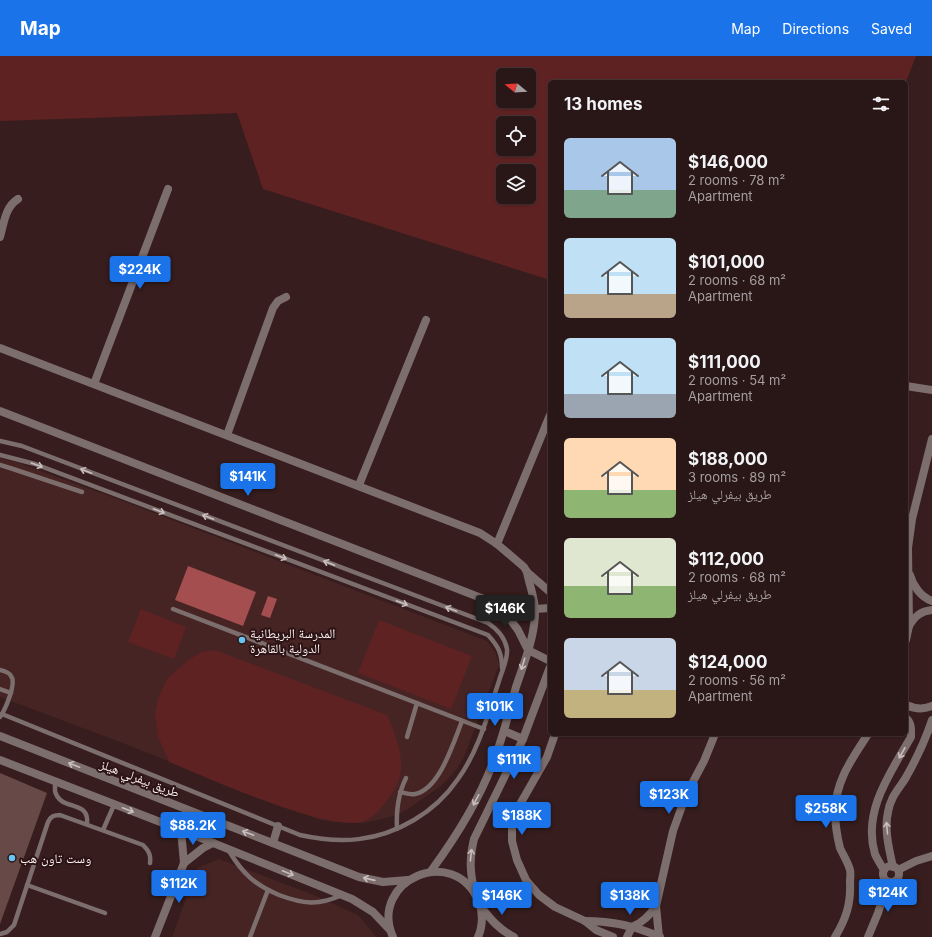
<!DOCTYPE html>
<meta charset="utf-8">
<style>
:root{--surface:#291616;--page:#352323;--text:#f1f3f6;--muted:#a59fa1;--line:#453535;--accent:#1a73e8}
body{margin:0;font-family:Inter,"Noto Naskh Arabic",sans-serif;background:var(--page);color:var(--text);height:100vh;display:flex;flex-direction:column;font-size:15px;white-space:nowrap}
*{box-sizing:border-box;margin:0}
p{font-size:13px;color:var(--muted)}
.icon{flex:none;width:22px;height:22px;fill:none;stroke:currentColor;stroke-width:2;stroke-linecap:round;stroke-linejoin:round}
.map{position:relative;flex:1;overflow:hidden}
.details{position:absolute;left:548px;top:24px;width:360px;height:656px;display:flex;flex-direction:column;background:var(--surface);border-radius:6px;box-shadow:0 1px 3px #0004,0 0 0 1px var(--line)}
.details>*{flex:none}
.needle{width:26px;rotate:288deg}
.buttons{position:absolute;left:496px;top:12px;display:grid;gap:8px}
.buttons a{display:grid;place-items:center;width:40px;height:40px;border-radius:6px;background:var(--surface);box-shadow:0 1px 3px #0004,0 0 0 1px var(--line);font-size:20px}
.price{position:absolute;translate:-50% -34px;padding:0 9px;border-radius:4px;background:var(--accent);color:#fff;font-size:13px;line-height:26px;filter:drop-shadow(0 1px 2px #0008)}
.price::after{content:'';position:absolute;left:50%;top:24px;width:12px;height:9px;margin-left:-6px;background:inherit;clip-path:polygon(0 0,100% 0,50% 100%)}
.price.active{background:#222;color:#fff}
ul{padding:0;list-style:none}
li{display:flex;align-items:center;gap:12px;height:100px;padding:0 16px}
li span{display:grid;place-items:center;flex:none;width:112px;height:80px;border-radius:6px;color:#555}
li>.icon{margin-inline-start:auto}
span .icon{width:48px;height:48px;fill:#fffc;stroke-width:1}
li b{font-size:17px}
h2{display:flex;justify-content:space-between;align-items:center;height:48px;padding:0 16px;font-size:17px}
header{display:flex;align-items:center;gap:24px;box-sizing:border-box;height:56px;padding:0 20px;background:var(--accent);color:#fff}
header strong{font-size:19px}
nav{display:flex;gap:22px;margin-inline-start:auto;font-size:14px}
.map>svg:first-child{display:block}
.built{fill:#462424}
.green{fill:#5e2223;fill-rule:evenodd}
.water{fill:#a44e4f}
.building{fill:#674948}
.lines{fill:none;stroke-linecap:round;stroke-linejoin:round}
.service{stroke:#7d6e6e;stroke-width:4.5}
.minor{stroke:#7d6e6e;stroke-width:8}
.tertiary{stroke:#7d6e6e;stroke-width:8}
.oneway{stroke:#cabdbd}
.poi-dot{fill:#68c4f0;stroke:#2d1414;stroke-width:1.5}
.labels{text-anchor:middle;stroke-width:4;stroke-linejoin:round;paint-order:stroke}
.poi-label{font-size:13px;fill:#fdf1f1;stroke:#2d1414;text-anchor:start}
.street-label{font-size:13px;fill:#fdf1f1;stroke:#2d1414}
</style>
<header>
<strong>Map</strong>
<nav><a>Map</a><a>Directions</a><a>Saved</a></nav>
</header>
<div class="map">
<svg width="932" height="881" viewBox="0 0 932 881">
<rect width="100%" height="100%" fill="#371d1d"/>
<g class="built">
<polygon points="0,402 16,406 123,445 487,585 496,597 499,609 464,701 456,714 446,725 438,732 408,753 397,759 373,765 361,767 335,766 321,764 281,750 120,686 0,641"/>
<polygon points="219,803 314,839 358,859 376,881 172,881 197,812"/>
</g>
<g class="green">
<path d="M0,0H916L906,26H550V224L263,133L237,57L0,65ZM503,19H529V45H503ZM503,67H529V93H503ZM503,115H529V141H503Z"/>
<polygon points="141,553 186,571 174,603 128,586"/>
<polygon points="379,564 472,600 451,653 358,617"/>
<path d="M215,594L387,659C400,690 411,716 387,744C382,751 374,761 365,765C331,778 206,721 169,706L158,680L155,657L158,643L167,623L187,605L201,596Z"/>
</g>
<g class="water">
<polygon points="188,510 256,536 243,570 175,544"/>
<polygon points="268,540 277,543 270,562 261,559"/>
</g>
<polygon class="building" points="0,717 47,737 0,868"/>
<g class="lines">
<g class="service">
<path d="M0,385L22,390L488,567C497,573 505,581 507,593C508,604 502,614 499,625C488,658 479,694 458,723C447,739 431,754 414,764C377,786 341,788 300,779L2,658"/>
<path d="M0,399L35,408L488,579C498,590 502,597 502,612"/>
<polyline points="0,409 13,413 82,436"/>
<polyline points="173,553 484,673"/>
<path d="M0,614C4,615 9,616 11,620C17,627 5,654 0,661"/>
<polyline points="0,633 11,637"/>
<polyline points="407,681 417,647"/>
<path d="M55,726C55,729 55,733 55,735C60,756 90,743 87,768"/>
<path d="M400,736C405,737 410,739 415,738C440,733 454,685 462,665"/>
<path d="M397,773C396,754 398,738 406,722"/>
<polyline points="103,774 114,749"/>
<path d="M229,795C243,818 255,829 279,839C303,848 318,850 342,839"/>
<polyline points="27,829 105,857"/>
<path d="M0,878L7,876L14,869L48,766C51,760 54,759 60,759L143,789C149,795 151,799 150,807"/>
<polyline points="250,881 268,834"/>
</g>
<g class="minor">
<path d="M0,181C4,167 5,151 18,143"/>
<polyline points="0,292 480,477 497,488 524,511 527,516 550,536"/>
<polyline points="94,328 168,133"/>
<polyline points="906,330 932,334"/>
<polyline points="0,355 489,545 535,553 550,552"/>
<polyline points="227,379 273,252 278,245 286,241"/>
<polyline points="359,429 426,264"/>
<polyline points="497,488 550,359"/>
<path d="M910,519C913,530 921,541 932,545"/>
<polyline points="490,546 506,558 518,574 528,594 550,605"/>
<path d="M909,570C915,560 921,555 932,554"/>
<polyline points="906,584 909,570 908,492 912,463 932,383"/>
<path d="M906,649C915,653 923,654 932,650"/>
<polyline points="504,675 523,683"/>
<polyline points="555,678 547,701 515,757 512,771 512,785 517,804 526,824 539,839 555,851 585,865 596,874 613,881"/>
<polyline points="184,807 203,792 213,787"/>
<circle cx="891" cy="818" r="8"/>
<path d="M893,811C889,793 884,773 888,756C890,742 898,734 905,723C916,704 925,685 932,664"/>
<path d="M884,814C881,809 877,803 875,798C862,755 891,716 911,681C911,674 912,667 906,662"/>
<polyline points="898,814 916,805 932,800"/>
<path d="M431,815C456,781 479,745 494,704C503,681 509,656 516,631C524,607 535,581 535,555C535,542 529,528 527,516"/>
<path d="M475,838C470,817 469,804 474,783L523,683L550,611"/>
<path d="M585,865C611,865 636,870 660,881"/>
<polyline points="155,881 184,807 181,774"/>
<path d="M627,881L632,871C643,866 649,860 656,850"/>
<polyline points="659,881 656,850 673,775 686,739 704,705 715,678"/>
<path d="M835,881C846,863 851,848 850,826C850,822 851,818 850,814C848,806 843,799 840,792C837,780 835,767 835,755C836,724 852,703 868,678"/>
<polyline points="868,881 878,857 888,826"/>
</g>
<g class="tertiary">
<polyline points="0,680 359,821 383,826 408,824"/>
<polyline points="0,704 181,774 352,843 373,856 390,874"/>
<polyline points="273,787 278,770"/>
<path d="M481,851C491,864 500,874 514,881"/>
<path d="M393,881C368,825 454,786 479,846C483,856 483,870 478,881"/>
</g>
</g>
<defs><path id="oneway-shaft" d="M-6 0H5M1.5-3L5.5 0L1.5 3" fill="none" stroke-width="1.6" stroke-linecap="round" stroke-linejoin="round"/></defs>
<g class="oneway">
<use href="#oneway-shaft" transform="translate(37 409) rotate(20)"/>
<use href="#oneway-shaft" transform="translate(86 415) rotate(-159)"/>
<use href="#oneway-shaft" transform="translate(159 455) rotate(21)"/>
<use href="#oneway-shaft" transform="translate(208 461) rotate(-159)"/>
<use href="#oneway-shaft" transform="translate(281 501) rotate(21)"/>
<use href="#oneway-shaft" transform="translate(329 507) rotate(-159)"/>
<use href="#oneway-shaft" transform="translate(402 547) rotate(21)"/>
<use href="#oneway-shaft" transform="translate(451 553) rotate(-159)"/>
<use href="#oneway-shaft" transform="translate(523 608) rotate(107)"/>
<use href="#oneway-shaft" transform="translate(902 697) rotate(119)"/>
<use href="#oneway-shaft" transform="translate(74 709) rotate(-159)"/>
<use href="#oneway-shaft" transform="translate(476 744) rotate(118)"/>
<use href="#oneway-shaft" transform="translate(128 754) rotate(21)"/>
<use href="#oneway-shaft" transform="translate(887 772) rotate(-95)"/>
<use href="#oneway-shaft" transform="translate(248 777) rotate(-159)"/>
<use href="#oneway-shaft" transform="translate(471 799) rotate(-84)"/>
<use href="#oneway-shaft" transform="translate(288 817) rotate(22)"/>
<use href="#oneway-shaft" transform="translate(369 823) rotate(-167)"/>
</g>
<g class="poi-dot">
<circle cx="242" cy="584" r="4"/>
<circle cx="12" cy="802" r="4"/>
</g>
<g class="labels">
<g class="poi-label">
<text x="250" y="582">المدرسة البريطانية<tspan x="250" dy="15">الدولية بالقاهرة</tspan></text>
<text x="20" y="807">وست تاون هب</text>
</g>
<g class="street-label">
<text transform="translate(140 722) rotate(21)" y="5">طريق بيفرلي هيلز</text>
</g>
</g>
</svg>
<div class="buttons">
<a><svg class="needle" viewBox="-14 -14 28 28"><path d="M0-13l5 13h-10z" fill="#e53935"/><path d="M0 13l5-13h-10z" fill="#a59fa1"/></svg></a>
<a><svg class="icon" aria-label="locate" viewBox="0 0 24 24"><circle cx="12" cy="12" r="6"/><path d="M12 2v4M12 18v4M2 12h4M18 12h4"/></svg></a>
<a><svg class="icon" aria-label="layers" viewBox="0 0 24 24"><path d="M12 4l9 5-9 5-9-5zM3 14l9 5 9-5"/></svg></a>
</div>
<b class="price" style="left:140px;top:234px">$224K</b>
<b class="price" style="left:248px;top:441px">$141K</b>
<b class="price active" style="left:505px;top:573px">$146K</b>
<b class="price" style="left:495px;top:671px">$101K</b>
<b class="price" style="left:514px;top:724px">$111K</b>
<b class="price" style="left:669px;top:759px">$123K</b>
<b class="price" style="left:826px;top:773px">$258K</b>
<b class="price" style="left:522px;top:780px">$188K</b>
<b class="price" style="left:193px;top:790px">$88.2K</b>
<b class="price" style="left:179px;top:848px">$112K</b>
<b class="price" style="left:888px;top:857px">$124K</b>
<b class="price" style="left:502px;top:860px">$146K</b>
<b class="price" style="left:630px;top:860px">$138K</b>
<section class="details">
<h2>13 homes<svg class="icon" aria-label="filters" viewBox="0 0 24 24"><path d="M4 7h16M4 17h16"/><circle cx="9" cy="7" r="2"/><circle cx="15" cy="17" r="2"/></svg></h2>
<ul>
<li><span style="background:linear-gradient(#a9c7e8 65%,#7fa58c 0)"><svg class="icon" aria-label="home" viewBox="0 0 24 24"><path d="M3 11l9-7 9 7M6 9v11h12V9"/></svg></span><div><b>$146,000</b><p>2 rooms · 78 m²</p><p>Apartment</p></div></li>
<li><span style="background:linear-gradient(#bfe0f5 70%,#b9a48a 0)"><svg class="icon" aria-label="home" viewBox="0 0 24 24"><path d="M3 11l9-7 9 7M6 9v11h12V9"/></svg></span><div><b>$101,000</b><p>2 rooms · 68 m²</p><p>Apartment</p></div></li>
<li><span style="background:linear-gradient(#bfe0f5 70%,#9aa5b1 0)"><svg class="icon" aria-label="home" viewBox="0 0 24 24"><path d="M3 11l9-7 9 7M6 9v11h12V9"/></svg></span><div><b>$111,000</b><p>2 rooms · 54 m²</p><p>Apartment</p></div></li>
<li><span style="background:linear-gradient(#ffd9b3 65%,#8fb573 0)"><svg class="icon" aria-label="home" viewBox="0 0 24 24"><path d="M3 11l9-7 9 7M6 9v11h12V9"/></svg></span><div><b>$188,000</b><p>3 rooms · 89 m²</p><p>طريق بيفرلي هيلز</p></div></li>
<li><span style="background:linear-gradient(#dfe7d0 60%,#8fb573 0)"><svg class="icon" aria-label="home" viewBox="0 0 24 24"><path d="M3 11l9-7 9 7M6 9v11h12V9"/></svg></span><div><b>$112,000</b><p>2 rooms · 68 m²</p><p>طريق بيفرلي هيلز</p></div></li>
<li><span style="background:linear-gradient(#c9d6e8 65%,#c2b280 0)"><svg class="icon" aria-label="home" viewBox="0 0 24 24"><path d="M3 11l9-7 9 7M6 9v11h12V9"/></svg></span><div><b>$124,000</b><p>2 rooms · 56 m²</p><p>Apartment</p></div></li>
</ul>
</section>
</div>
